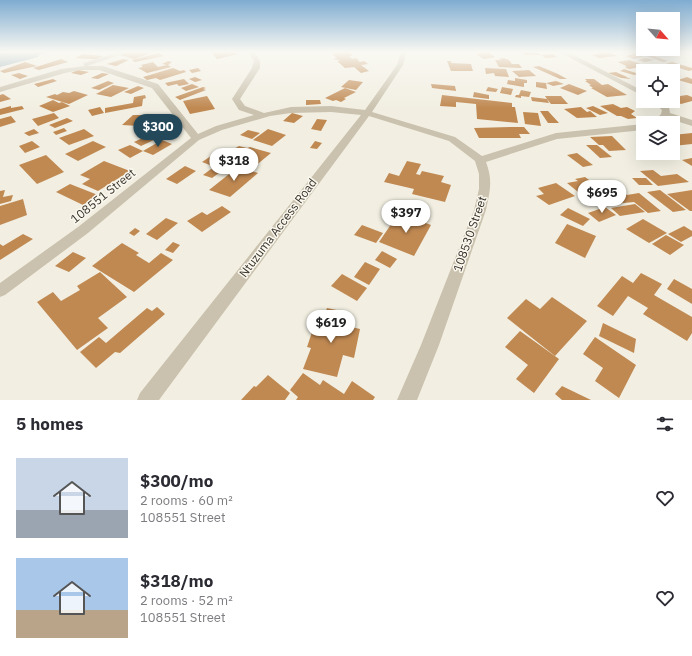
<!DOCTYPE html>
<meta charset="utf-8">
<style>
:root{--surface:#fff;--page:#f2f2f3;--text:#2b2b33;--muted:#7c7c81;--accent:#234859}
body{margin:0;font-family:"IBM Plex Sans",sans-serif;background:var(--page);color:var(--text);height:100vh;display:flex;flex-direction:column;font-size:15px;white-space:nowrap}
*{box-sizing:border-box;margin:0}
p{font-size:13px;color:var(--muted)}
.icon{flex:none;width:22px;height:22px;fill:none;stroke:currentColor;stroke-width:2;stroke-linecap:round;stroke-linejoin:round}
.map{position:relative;height:400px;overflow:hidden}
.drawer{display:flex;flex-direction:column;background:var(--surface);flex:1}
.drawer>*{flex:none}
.needle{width:26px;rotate:117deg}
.fabs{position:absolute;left:636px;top:12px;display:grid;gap:8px}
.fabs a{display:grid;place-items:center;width:44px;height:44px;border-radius:0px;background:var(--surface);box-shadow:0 4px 16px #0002;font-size:20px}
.price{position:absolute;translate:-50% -34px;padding:0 9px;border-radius:14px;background:#fff;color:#222;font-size:13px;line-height:26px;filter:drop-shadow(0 1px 2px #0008)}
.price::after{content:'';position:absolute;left:50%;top:24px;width:12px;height:9px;margin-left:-6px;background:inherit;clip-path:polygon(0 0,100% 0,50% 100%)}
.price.selected{background:var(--accent);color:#fff}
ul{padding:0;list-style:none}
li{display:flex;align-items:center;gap:12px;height:100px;padding:0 16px}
li span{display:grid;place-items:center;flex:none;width:112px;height:80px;border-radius:0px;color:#555}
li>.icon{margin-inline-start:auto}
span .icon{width:48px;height:48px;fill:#fffc;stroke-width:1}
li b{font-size:17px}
h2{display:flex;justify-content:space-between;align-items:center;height:48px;padding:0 16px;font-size:17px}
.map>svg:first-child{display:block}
.green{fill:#afc1a2}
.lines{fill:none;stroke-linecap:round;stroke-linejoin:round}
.river{fill:#82a1ae;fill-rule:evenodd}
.building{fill:#c08952}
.minor{fill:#cac2ae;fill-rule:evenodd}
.labels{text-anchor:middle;stroke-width:3;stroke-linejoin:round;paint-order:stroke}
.street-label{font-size:12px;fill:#39332c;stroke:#faf8ee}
</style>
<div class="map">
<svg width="692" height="400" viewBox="0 0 692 400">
<rect width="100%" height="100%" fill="#f2efe2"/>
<polygon class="green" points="9,52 51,52 0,64 0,54"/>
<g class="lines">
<polygon class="river" points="41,52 38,57 0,67 0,53"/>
</g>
<g class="building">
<polygon points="128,52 146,52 151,53 134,59 120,55"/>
<polygon points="211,52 236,52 238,54 217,59"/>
<polygon points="343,52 349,52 353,56 349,56 352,59 356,58 360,62 364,61 368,64 361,65 369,71 361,73 354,67 345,68 337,61 340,61 339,60 333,59 337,58 332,54"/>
<polygon points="479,52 488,52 495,57 484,59 476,54 481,53"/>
<polygon points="520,52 536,52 541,55 525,55"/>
<polygon points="608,52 617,56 599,58 592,55"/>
<polygon points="628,52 643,52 668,61 663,62 646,56 634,59 626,56 633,54"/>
<polygon points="159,53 164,56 135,62 132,60"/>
<polygon points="83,54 103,56 96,59 75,58"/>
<polygon points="553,54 557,57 546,58 541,55"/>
<polygon points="503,58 509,60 512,64 519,64 522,68 499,67 495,60 501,60 499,59"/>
<polygon points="646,58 654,60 645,62 638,60"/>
<polygon points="61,59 68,62 39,70 33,68"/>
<polygon points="123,59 129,60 116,66 107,64"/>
<polygon points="629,60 646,66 630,69 625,68 627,67 625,66 626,66 618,62"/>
<polygon points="168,61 172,62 168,65 171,67 147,73 138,68 143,67 141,65 153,62 158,67 167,65 162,64"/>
<polygon points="447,61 451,61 451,63 471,64 473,71 463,71 461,65 463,71 451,71"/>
<polygon points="25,62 37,66 4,73 0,71"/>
<polygon points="672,62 692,68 692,70 689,71 676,67 667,70 656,67"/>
<polygon points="539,66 558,74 567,79 560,79 533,67"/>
<polygon points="173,68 180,71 184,70 186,72 160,80 156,78 147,80 143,77"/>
<polygon points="198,68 201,71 192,73 189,70"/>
<polygon points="485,68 506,69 509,77 495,76 494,73 486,74"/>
<polygon points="624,69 639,74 634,75 620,71"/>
<polygon points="78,70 89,72 81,75 71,73"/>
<polygon points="529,70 536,76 519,77 512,71"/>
<polygon points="616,72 627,77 626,77 631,79 621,78 608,73"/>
<polygon points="19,73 28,76 20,79 11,75"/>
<polygon points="102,73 109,74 98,79 91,78"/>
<polygon points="195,77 202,80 195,82 189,79"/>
<polygon points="687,77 692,79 692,84 678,80"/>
<polygon points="515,78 527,80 527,83 524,83 524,87 507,84 508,80 515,81"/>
<polygon points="53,79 57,81 38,87 34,84"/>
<polygon points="184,79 189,84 179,86 177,84 168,86 165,83"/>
<polygon points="585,79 594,79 602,85 608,84 627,95 607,97 591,88 593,88 589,85 591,85 585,81 587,81"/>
<polygon points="349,80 363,82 356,90 341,87"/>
<polygon points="108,81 114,83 99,90 91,88"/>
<polygon points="556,81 564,84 553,86 546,83"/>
<polygon points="536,82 546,83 547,89 536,87"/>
<polygon points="192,84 199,87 186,91 181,88"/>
<polygon points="431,84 455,86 456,91 432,88"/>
<polygon points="569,84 587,91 578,95 560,88"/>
<polygon points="113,85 129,88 111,97 96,94"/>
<polygon points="138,86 144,88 131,94 124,92"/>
<polygon points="203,87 206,88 203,89 206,90 180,100 175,97"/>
<polygon points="488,87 498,89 496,92 486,91"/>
<polygon points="502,87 513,89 511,95 500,93"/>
<polygon points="345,88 356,92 344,98 346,99 341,102 336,100 333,101 325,98"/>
<polygon points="521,90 531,92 529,97 521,96 521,98 515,97 516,95 519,95"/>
<polygon points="74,91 88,95 69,104 46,97 55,94 57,95 63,92 69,93"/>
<polygon points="474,92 489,95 489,99 473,97"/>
<polygon points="3,94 11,99 0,102 0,95"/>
<polygon points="145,95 146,98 143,99 142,106 105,113 105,108 133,103 134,97"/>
<polygon points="442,95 512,103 512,107 515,107 518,123 477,119 476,104 456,102 456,107 440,106"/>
<polygon points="687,95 692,97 692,101 681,104 673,100 673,97"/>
<polygon points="207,96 215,109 190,114 183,101"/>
<polygon points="545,96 561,96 568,104 551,104 547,99 549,103 532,101 531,97 547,99"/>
<polygon points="53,100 59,103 62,102 70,106 53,112 39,106"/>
<polygon points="306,100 320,100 321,104 306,105"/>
<polygon points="613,104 621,108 627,107 635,111 631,114 637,118 628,119 621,116 617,116 600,106"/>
<polygon points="11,106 11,108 22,106 24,109 0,115 0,109"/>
<polygon points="593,106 608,113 600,115 586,108"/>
<polygon points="100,107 104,113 92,116 88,110"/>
<polygon points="581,107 587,112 590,111 597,117 577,118 564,109"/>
<polygon points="540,111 548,111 559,123 548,123"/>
<polygon points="523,112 538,113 541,126 525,124"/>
<polygon points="54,113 59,118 38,126 32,119"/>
<polygon points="292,113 303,116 294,123 283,121"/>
<polygon points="133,115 149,115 139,126 122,125"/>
<polygon points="11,116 16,122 0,127 0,119"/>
<polygon points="151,116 158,116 153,122 145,122"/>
<polygon points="67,118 73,121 55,128 49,125"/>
<polygon points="317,119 327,120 321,131 311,129"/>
<polygon points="511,127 524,127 530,134 519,134 521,138 479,138 474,128"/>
<polygon points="64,128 67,131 56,135 53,132"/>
<polygon points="34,129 39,133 29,136 24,133"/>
<polygon points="84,129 94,136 69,145 59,138"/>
<polygon points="268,129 286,135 272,146 253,140"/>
<polygon points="248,130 260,133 252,139 240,135"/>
<polygon points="692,133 692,144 673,146 673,135"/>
<polygon points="151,134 158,138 141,146 134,142"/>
<polygon points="612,136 626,150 609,151 603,145 599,145 590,137"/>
<polygon points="162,140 172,144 153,155 143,151"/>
<polygon points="32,141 40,147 25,153 19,146"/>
<polygon points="93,141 106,147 78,161 65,154"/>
<polygon points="315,141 322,143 317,149 310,148"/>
<polygon points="130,145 143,151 130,158 118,150"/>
<polygon points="586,145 597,145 612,157 600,158"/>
<polygon points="239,146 247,148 250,147 271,153 254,167 217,154 220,152 216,151 221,148 232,150"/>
<polygon points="577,153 593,165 583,167 567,155"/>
<polygon points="214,154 231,160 220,169 202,162"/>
<polygon points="46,155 64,172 37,184 19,165"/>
<polygon points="692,158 692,166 682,160"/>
<polygon points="104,161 130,171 98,191 82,184 90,179 80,175"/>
<polygon points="407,161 421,164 416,174 420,175 422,171 444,176 441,182 451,185 445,202 412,194 414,189 384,182 389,173 399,176"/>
<polygon points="185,166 196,171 177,184 166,179"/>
<polygon points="238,167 258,173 230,197 209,190"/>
<polygon points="211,169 219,173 212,178 203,175"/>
<polygon points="653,170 661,176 677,174 689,182 658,186 640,171"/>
<polygon points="585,177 604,191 583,196 567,183 578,181 575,179"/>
<polygon points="632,178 646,178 653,185 639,185"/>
<polygon points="556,183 575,196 549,205 536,196 544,194 538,188"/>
<polygon points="70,184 98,195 83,205 56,192"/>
<polygon points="5,190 3,197 13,195 11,201 0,204 0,191"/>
<polygon points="660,190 686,210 673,212 647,192"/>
<polygon points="692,190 692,211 690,211 667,194"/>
<polygon points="624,192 627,195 639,193 661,211 648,213 634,202 614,204 604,195"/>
<polygon points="23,199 27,215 0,225 0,206"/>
<polygon points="635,204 645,212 620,216 611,208"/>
<polygon points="222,206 231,212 202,232 187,221 202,212 207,215"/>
<polygon points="605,207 616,215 599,222 588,213"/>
<polygon points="568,208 590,219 583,226 560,215"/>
<polygon points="402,212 424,220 423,222 431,225 414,256 379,242 394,220 396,221"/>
<polygon points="166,218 178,223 157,240 146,234"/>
<polygon points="643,219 667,233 649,243 626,229"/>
<polygon points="567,224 596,236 585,258 555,243"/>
<polygon points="362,225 383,233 376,243 354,235"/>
<polygon points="684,226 692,231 692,236 681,242 668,234"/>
<polygon points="135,228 140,231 134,236 129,233"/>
<polygon points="23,234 33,239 0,260 0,244 3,246"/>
<polygon points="666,235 684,245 670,255 652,244"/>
<polygon points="173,242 180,245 173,253 165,250"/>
<polygon points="122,243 139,253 136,255 149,263 161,253 173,260 134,292 92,266"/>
<polygon points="382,251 397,259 390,268 375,260"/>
<polygon points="73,252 86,258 69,272 55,266"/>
<polygon points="365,262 380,269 369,285 354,277"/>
<polygon points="100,272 127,297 98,318 108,328 77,350 37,302 53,292 61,301 80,290 77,286"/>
<polygon points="641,273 662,284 654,295 692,317 692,333 687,341 643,314 648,308 628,296 613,316 597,306 622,276 633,283"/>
<polygon points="342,274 367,288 357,301 331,286"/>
<polygon points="674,279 692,289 692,304 667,289"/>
<polygon points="552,297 587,321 555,356 507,318 526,299 540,309"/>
<polygon points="157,307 165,314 120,353 115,352 96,368 80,352 99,337 106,343 147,308 152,311"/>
<polygon points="327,308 346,312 343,325 360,329 354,358 343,355 337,377 303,369 311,348 307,347 316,320 322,321"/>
<polygon points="603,323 636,339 634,353 599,336"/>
<polygon points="520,331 559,359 534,393 516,379 528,365 505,347"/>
<polygon points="595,337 636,365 619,398 595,381 603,368 583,354"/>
<polygon points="303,373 320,385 323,380 344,394 352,381 375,397 373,400 296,400 298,397 290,390"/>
<polygon points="268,375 290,393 285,400 241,400 254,386 256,387"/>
<polygon points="562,386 591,400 562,400 555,394"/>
</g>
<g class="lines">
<g class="minor">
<path d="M118,52H129L87,66H103L158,84L198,134L216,126L254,115L239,110L232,99L252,68L254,61L248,52H255L260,61V68L240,99L245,106L264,113L291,107L331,106L365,110L397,65L401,52H407L403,65L372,112L455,137L482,156L556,133L643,124V130L557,139L486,162C493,180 490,191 486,210L439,345L417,400H397L421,345L474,210L479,189V174L475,161L449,141L369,116L159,400H137L140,393L361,115L331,112L291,113L270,116L222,130L199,140L88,233L5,295L0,297V283L78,227L191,138L152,88L99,70H80L65,73L0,92V87L61,69L85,66L83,64L84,63Z"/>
<polygon points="559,52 568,52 643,91 643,96"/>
<polygon points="652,101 661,101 669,107 670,113 692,120 692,126 667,118 663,123 653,123 661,114 662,110"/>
</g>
</g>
<linearGradient id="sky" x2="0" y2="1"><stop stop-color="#7facd1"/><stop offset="0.48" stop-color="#f9f8f2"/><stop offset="1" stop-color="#f9f8f2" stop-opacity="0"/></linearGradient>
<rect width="692" height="108" fill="url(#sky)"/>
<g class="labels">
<g class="street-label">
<text transform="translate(103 196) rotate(-39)" y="4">108551 Street</text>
<text transform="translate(278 228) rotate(-53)" y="4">Ntuzuma Access Road</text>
<text transform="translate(470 234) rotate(-71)" y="4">108530 Street</text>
</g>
</g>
</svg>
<div class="fabs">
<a><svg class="needle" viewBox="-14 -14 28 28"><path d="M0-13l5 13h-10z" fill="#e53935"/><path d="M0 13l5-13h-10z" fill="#7c7c81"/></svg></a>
<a><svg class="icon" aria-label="locate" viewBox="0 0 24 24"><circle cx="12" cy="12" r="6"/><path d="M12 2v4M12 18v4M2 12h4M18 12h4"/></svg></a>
<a><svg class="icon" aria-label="layers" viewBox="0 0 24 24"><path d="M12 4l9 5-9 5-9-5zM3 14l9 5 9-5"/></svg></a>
</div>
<b class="price selected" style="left:158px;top:148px">$300</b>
<b class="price" style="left:234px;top:182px">$318</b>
<b class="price" style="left:602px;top:214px">$695</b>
<b class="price" style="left:406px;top:234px">$397</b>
<b class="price" style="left:331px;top:344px">$619</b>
</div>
<section class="drawer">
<h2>5 homes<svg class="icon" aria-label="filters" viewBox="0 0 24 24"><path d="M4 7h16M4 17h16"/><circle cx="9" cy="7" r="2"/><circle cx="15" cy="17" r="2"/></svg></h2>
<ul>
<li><span style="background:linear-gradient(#c9d6e8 65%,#9aa5b1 0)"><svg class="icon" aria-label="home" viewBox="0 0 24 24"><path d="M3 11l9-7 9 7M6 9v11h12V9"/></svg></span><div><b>$300/mo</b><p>2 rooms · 60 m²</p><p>108551 Street</p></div><svg class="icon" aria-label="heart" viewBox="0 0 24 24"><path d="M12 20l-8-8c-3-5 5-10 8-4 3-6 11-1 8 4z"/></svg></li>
<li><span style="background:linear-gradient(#a9c7e8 65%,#b9a48a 0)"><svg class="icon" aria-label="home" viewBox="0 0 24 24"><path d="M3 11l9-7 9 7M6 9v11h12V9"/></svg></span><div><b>$318/mo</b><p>2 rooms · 52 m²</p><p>108551 Street</p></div><svg class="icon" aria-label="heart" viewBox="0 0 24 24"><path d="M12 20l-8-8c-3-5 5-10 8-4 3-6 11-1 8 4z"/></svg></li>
</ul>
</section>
